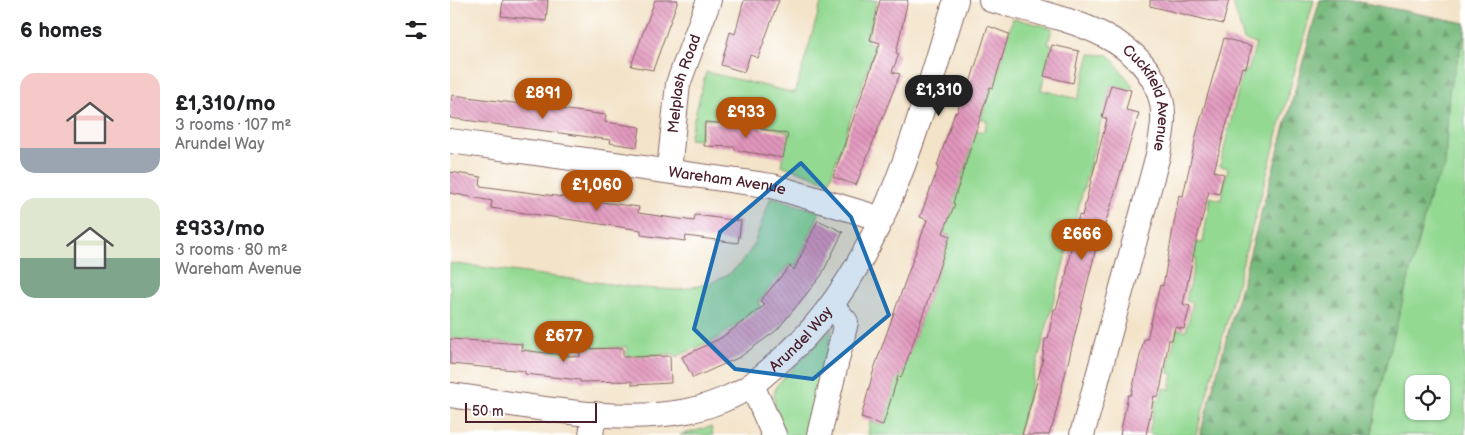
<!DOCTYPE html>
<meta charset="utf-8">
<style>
:root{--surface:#fff;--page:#f6f6f6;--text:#202124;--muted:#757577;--accent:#b45309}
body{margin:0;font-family:"Balsamiq Sans",sans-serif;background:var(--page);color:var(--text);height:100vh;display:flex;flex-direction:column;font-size:19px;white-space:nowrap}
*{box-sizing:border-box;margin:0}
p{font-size:16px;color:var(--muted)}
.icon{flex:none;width:28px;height:28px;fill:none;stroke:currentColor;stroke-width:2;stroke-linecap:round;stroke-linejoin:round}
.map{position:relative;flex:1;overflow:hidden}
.panel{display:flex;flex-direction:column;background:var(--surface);width:450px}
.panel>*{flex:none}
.tools{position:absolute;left:955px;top:375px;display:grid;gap:10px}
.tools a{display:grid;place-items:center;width:45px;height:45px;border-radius:10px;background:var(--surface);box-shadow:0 1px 4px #0004;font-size:25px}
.scale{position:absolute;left:15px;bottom:12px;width:132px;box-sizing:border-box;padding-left:5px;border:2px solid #4a1f2b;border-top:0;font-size:14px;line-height:18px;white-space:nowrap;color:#4a1f2b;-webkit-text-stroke:4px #fff;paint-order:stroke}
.price{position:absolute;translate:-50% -42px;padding:0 11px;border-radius:18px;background:var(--accent);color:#fff;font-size:16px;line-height:32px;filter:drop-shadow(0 1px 2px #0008)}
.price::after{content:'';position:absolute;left:50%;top:30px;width:15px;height:11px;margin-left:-8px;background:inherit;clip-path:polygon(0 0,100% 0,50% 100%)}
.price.current{background:#222;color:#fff}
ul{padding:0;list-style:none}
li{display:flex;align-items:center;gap:15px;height:125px;padding:0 20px}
li span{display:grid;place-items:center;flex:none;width:140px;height:100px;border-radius:15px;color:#555}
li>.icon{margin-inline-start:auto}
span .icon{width:60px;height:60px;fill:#fffc;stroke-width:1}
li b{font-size:21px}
h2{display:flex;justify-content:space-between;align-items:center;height:60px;padding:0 20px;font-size:21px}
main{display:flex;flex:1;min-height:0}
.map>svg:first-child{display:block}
.green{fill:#93d992;stroke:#6e7c5e;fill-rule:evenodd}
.forest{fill:url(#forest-firs);stroke:#606c54}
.building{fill:url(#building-back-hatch)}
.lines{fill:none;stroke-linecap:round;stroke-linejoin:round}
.minor-casing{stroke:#856462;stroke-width:26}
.minor{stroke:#fff;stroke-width:24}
.marked{fill:#1f6fb2;fill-opacity:0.2;stroke:#1f6fb2;stroke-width:4;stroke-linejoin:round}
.labels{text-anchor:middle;stroke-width:4;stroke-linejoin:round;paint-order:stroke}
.street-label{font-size:15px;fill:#4a1f2b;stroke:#fff}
</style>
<main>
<section class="panel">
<h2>6 homes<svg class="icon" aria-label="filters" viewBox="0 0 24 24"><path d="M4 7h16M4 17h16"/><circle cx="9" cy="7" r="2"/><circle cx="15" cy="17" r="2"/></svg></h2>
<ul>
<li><span style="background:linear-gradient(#f6c9c9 75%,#9aa5b1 0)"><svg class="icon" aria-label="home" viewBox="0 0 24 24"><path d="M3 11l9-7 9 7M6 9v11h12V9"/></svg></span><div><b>£1,310/mo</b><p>3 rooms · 107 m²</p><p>Arundel Way</p></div></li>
<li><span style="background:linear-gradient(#dfe7d0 60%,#7fa58c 0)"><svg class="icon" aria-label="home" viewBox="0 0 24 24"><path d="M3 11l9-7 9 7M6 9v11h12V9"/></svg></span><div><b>£933/mo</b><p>3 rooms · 80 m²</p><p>Wareham Avenue</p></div></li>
</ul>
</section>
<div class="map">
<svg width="1015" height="435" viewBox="0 0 1015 435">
<defs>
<pattern id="forest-firs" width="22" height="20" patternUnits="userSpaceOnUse" patternTransform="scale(1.25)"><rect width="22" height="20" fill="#76b97c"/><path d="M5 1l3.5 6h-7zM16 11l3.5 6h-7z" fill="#639666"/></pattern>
<pattern id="building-back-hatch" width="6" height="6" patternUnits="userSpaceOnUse" patternTransform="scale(1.25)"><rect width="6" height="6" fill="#e297bd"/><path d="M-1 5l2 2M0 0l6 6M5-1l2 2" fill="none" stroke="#b97b9a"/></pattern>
</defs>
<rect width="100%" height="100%" fill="#fff"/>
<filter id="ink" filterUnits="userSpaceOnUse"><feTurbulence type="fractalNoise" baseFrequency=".02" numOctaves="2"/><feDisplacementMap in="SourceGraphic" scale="10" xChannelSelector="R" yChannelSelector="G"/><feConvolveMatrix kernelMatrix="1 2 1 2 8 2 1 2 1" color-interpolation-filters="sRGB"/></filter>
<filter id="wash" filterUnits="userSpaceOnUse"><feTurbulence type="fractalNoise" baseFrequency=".0096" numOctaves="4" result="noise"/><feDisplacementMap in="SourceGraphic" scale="20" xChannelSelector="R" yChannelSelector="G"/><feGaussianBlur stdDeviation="1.12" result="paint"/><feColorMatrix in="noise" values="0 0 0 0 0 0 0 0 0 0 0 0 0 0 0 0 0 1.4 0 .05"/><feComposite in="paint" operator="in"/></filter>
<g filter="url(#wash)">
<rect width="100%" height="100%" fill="#f3e3c8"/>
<g class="green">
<polygon points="372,0 427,0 417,42 426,45 379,182 331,165 338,132 315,126 285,123 285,121 253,119 251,140 239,139 256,72 345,93"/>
<polygon points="782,0 864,0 746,435 703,435 699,433 706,399 710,400 713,388 720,389 723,374 717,372 727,329 736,331 743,303 736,301 746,258 740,256 743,242 753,243 760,197 771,200 778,168 770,166 793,70 798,71 806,44 794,40"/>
<path d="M870,0H899L1015,23V435H750ZM964,384H991V411H964Z"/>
<polygon points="563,18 602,28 598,44 602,45 591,90 628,99 640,54 659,55 682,85 681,90 661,85 568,435 418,435 420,421 433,425 446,376 451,377 500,236 493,233 504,204 501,202 504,200 513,178 510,176 511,173 514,173 521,149 519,148 525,130 534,132 537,121 531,119 540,87 543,88"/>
<polygon points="321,197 370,212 345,267 339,264 308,302 311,306 268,338 225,357 224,354 177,356 177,347 125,348 123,355 74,349 74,344 0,338 0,263 190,288 229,290 261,283 279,274 289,265 303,247"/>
<path d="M382,329L360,435H335C330,419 319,401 327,385Z"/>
<polygon points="261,427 263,435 230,435 260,427"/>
</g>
<polygon class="forest" points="870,0 899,0 1015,23 1015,32 999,91 995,167 981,191 927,401 922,435 750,435"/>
<g id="blocks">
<g class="building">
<polygon points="53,0 98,0 96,21 51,16"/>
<polygon points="205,0 228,0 203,70 181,66"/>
<polygon points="294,0 329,0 308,58 300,55 294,72 271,65 280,32 285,34"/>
<polygon points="430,0 458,0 446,53 449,54 442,72 450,74 406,185 383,177 430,43 420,40"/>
<polygon points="700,0 779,0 773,24 700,6"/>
<polygon points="538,26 559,34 543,88 540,87 503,203 505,204 493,233 500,236 451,378 448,376 433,425 411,418 424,369 477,220 470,217 489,166 487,166 505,112 507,113 515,84 519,86"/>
<polygon points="774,38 802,46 796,68 792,67 764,171 774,174 769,194 759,191 747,239 733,304 740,306 734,329 725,327 722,340 719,340 711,386 708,397 704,396 696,435 670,435 678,395 681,395 694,339 697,339 710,285 713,286 729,195 733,196 747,132"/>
<polygon points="602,45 629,51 623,83 594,76"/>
<polygon points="661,85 681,90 676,110 689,113 649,245 647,244 602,428 601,428 599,435 572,435 592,364 595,339 598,339 604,309 606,309 616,276 623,237 629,215 632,216 657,119 652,117"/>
<polygon points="2,95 156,115 155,122 190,127 187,147 160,143 161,140 0,118"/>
<polygon points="255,122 312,127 311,129 338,134 333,158 285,150 285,147 254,146"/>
<polygon points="0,172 31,177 30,186 189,207 188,213 244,221 245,215 291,221 288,243 236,236 235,241 191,235 191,230 41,208 42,201 0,193"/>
<polygon points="368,220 393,232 371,276 327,330 290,357 243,378 232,357 271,338 315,305 310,301 340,266 344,270"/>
<polygon points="0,339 72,344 71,350 130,357 130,349 173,348 173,357 220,356 221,383 182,385 182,381 130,382 130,380 75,374 75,371 0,364"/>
</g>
</g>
</g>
<g filter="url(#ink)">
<use href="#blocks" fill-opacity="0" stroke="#856462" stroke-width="1"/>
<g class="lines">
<g class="minor-casing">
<g id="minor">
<path id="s1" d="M541,0C599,16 693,29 711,99C716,117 711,137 708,155L632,435"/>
<path id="s2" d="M0,141L322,186L432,219"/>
<path id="s3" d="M219,170L228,84L259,0"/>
<polyline points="302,385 324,435"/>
<path id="s4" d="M0,395C76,405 161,425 237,411C255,408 289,395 303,384C312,377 321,369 329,362C435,270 465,128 506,0"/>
<polyline points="141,435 144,414"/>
<polyline points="369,435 396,322 382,306"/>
</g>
</g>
<use href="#minor" class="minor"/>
</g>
</g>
<path class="marked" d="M351,163L401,217L439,315L363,379L285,369L244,329L270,232Z"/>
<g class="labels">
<g class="street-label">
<text dy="5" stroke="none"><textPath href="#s3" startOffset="88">Melplash Road</textPath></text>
<text dy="5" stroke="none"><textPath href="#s1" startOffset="201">Cuckfield Avenue</textPath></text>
<text dy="5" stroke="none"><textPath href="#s2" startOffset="280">Wareham Avenue</textPath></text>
<text dy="5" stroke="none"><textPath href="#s4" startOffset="376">Arundel Way</textPath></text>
</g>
</g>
</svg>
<div class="tools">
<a><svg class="icon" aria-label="locate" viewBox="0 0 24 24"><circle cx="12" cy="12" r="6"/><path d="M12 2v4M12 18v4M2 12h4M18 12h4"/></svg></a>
</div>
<div class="scale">50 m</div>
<b class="price current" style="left:489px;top:117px">£1,310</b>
<b class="price" style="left:93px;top:120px">£891</b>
<b class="price" style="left:296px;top:139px">£933</b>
<b class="price" style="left:147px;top:212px">£1,060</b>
<b class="price" style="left:632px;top:261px">£666</b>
<b class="price" style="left:114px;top:363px">£677</b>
</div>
</main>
